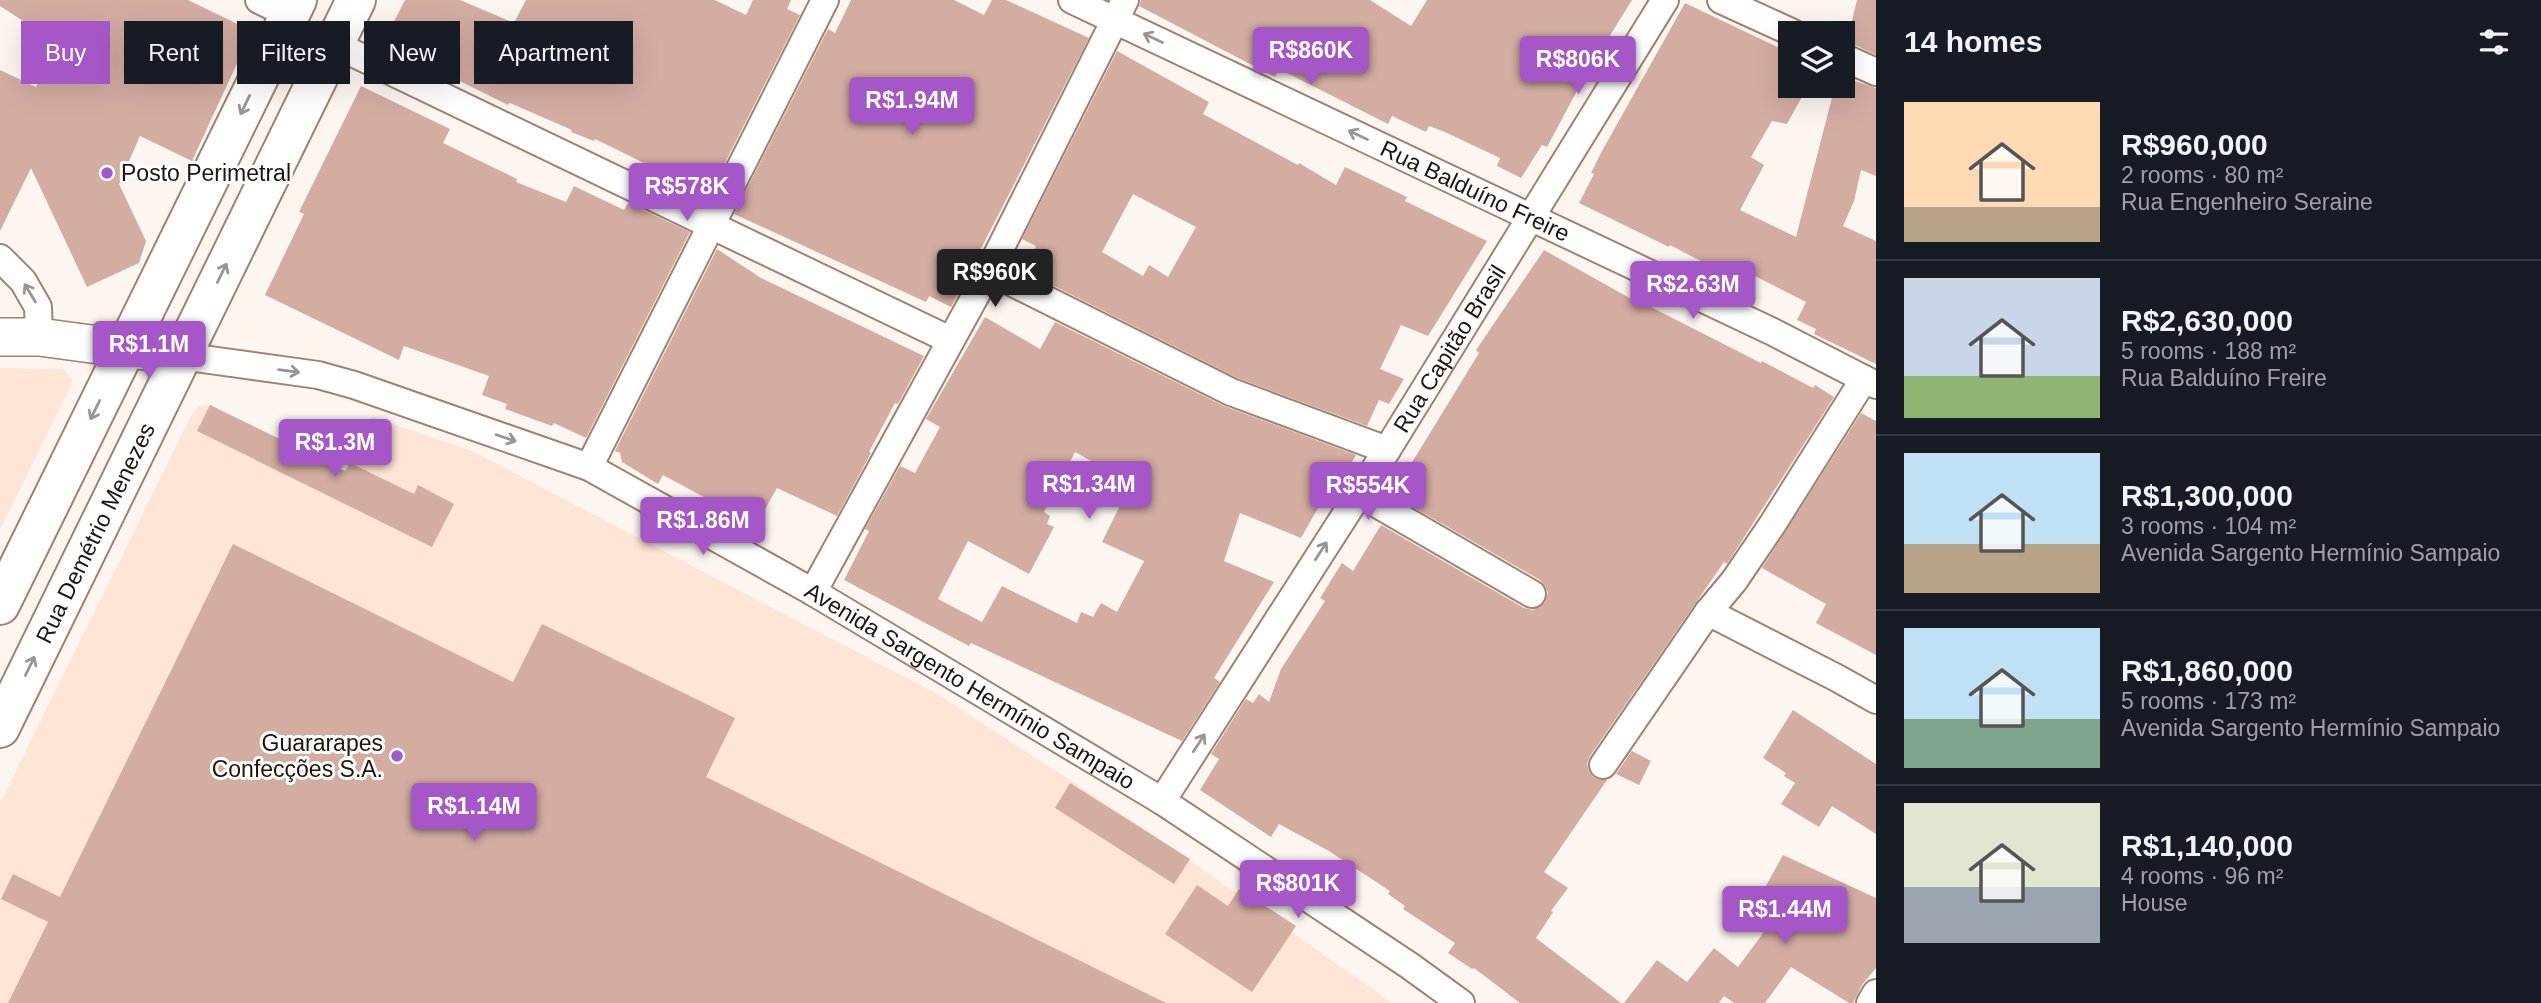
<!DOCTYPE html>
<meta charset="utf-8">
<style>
:root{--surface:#171b24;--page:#20242c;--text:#f1f3f6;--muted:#9ea1a6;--line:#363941;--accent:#a556c7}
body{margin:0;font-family:Helvetica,sans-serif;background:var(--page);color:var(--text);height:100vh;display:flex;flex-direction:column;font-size:26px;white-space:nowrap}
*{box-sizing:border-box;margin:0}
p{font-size:23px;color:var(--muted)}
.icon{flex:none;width:38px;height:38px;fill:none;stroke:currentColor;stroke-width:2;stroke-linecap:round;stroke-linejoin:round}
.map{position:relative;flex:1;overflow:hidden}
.side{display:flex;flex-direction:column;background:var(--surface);width:665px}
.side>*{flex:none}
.guide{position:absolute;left:21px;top:21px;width:665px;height:63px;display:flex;gap:14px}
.buttons{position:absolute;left:1778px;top:21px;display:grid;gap:14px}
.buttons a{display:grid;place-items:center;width:77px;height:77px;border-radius:0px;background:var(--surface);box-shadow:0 7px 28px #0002;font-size:35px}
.price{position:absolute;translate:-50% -60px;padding:0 16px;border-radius:7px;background:var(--accent);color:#fff;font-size:23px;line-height:46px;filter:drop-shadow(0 2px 4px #0008)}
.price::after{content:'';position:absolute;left:50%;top:42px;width:21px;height:16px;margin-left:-10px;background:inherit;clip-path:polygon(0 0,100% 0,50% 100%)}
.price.on{background:#222;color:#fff}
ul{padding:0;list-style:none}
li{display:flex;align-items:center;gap:21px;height:175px;padding:0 28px}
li+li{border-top:2px solid var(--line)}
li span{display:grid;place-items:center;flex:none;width:196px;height:140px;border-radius:0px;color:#555}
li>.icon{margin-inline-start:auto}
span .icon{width:84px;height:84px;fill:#fffc;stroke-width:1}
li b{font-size:30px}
h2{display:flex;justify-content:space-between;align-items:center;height:84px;padding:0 28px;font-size:30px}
.chip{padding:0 24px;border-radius:0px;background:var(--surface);box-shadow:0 7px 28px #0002;font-size:24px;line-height:63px}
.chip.on{background:var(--accent);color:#fff}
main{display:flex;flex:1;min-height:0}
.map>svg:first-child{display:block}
.built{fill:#fee5d5}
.building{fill:#d3aca2;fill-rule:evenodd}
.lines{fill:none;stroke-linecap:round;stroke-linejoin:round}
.minor-casing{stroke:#a1826e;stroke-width:30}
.secondary-casing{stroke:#a1826e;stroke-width:40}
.primary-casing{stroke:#a1826e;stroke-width:42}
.minor{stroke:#fff;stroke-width:26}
.secondary{stroke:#fff;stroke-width:37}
.primary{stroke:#fff;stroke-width:38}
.oneway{stroke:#9a9592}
.poi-dot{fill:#a556c7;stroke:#fff;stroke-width:2.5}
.labels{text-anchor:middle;stroke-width:6;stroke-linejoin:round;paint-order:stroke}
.poi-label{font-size:23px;fill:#1f140c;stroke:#fff;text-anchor:start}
.street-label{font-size:23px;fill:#1f140c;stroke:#fff}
</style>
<main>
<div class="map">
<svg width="1876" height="1003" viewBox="0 0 1876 1003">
<rect width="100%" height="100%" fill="#fcf5f0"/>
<g class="built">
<polygon points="0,368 63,369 72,379 71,386 0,529"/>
<polygon points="210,405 345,471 372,417 472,451 939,695 1148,831 1392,1003 0,1003 0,803 191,416 198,406"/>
</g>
<g class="building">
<polygon points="0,0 188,0 252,31 192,161 140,136 119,184 146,241 139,263 87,287 31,168 0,231 0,70 36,87 40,78 43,78 59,44 0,6"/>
<polygon points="405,0 460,0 514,23 526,0 715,0 746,15 753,0 791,0 787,9 800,15 705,202 641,174 646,164 595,139 594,141 571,132 572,130 510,103 508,105 383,43"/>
<polygon points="851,0 954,0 984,15 992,0 1006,0 1089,38 951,307 929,296 926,302 734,214 828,29 835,33"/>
<polygon points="1141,0 1370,0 1411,26 1427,0 1632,0 1586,74 1547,147 1542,145 1521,178 1497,166 1500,158 1447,133 1429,126 1426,132 1392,116 1388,124 1279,69 1275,77 1139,6"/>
<polygon points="1857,0 1876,0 1876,55 1847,41"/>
<polygon points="1685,3 1790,53 1790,86 1808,86 1787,124 1772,121 1751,157 1764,165 1740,210 1796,237 1835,86 1843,86 1843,77 1876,88 1876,176 1861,170 1854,201 1843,226 1876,241 1876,364 1814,334 1816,329 1797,320 1806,302 1737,267 1731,277 1670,245 1669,247 1579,203 1594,174 1591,173 1602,151"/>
<path d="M1117,51L1209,102L1203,114L1298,165L1299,163L1336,185L1345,167L1407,197L1405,201L1487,241L1428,336L1401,325L1380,369L1404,379L1389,404L1379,400L1367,426L1237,378L1024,271L1036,246L1022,239ZM1133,194L1196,227L1168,277L1149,265L1143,276L1102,252Z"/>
<polygon points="361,86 450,129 443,143 517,179 516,182 566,202 574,186 624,210 628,203 690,232 586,438 554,423 552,426 505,409 507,404 482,395 489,376 404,346 399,360 265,295 304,214 299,212"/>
<polygon points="717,249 761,278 924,356 898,404 895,403 869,452 871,453 837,516 777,488 756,525 663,475 658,484 622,462 620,453 615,451"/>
<polygon points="1544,250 1642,305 1643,303 1761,363 1762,361 1813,388 1815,385 1834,397 1727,564 1724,562 1590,756 1587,764 1589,772 1595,778 1607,780 1544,872 1568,888 1551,911 1553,912 1536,938 1621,1003 1520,1003 1474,968 1472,969 1448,953 1455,943 1403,909 1405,906 1388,894 1390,891 1329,851 1279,824 1271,837 1200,790 1219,759 1211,754 1246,699 1253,703 1259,694 1269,702 1281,669 1325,601 1320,598 1342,563 1353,571 1381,525 1524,608 1533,610 1545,602 1548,593 1545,586 1540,580 1392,495 1479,353 1476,350"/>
<path d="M985,317L1040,349L1055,322L1224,406L1356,455L1336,488L1331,485L1301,538L1240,513L1224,561L1274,582L1214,678L1220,682L1182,741L971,643L969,646L844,580L869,531L865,529L900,466L915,473L940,427L926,419ZM1075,452L1131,483L1102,542L1144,561L1117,612L1101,603L1093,617L1081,612L1077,623L1002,586L982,622L938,599L968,541L1029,574L1054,527L1047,524L1050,516L1044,512Z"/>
<polygon points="210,405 345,471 350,463 414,494 418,485 454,504 432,547 197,431"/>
<polygon points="1861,413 1876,421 1876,655 1816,623 1826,604 1762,568"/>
<polygon points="233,544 513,682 542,624 735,718 706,777 1166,1003 8,1003 48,922 1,899 13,874 60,897"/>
<polygon points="1793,710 1876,764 1876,834 1832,806 1819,827 1781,804 1795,783 1784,776 1786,773 1763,758"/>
<polygon points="1632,751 1651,761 1639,785 1616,774"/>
<polygon points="1070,783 1190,859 1174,884 1055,808"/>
<polygon points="1783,855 1876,898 1876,968 1862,985 1853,1003 1849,1003 1791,967 1765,1003 1734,1003 1724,996 1719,1003 1624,1003 1657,960 1687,982 1714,948 1738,967 1784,905 1762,893"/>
<polygon points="1197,885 1228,906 1239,889 1296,926 1252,992 1165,934"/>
</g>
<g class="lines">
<g class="minor-casing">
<g id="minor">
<polyline points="259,0 290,15"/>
<path id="s1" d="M1072,0L1773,332L1876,385"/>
<polyline points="1721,0 1793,33"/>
<polyline points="334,44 950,340"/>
<polyline points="1843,57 1876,72"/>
<polyline points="0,258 23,281 38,307 39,337"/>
<polyline points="989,271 1231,392 1387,450"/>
<path id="s2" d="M181,356L318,375L354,385L589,467L813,592L1162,801L1410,966L1461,1003"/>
<polyline points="589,467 825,0"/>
<polyline points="1358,493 1532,594"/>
<polyline points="813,592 989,271 1125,0"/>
<polyline points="1708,612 1837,678 1876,700"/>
<polyline points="1603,765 1708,612 1734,581 1772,525 1864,379"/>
<path id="s3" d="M1162,801L1387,450L1665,0"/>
<polyline points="1870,1003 1876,993"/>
</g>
</g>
<g class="secondary-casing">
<polyline id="secondary" points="0,337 39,337 181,356"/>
</g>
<g class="primary-casing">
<g id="primary">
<polyline points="0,605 297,0"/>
<path id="s4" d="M0,728L356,0"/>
</g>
</g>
<use href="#minor" class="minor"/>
<use href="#secondary" class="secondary"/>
<use href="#primary" class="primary"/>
</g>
<defs><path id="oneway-shaft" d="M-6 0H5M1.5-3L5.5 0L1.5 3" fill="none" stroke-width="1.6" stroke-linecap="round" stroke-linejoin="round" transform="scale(1.75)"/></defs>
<g class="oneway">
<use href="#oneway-shaft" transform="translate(1153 38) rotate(-155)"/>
<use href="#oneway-shaft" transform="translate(245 105) rotate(116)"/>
<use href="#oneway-shaft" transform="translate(1358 135) rotate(-155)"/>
<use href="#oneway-shaft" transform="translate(222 273) rotate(-64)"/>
<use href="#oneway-shaft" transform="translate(30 293) rotate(-121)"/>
<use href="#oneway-shaft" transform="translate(289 371) rotate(8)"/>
<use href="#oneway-shaft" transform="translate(95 410) rotate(116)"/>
<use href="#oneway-shaft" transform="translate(506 438) rotate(19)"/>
<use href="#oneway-shaft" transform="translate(1321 551) rotate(-57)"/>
<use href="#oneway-shaft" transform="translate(30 666) rotate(-64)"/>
<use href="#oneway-shaft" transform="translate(1199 743) rotate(-57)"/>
</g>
<g class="poi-dot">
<circle cx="107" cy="173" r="7"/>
<circle cx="397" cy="756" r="7"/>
</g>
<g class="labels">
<g class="poi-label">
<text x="121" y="181">Posto Perimetral</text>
<text x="383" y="751" text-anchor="end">Guararapes<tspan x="383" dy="26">Confecções S.A.</tspan></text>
</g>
<g class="street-label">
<text dy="8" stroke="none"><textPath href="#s1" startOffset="446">Rua Balduíno Freire</textPath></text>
<text dy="8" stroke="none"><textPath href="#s3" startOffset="536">Rua Capitão Brasil</textPath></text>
<text dy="8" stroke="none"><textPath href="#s4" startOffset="217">Rua Demétrio Menezes</textPath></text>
<text dy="8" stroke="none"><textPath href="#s2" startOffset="864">Avenida Sargento Hermínio Sampaio</textPath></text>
</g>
</g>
</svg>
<div class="buttons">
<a><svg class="icon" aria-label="layers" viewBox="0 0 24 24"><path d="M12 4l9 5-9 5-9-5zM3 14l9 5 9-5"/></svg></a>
</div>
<b class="price" style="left:1311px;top:87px">R$860K</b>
<b class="price" style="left:1578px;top:96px">R$806K</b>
<b class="price" style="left:912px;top:137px">R$1.94M</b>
<b class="price" style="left:687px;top:223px">R$578K</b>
<b class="price on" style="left:995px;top:309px">R$960K</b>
<b class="price" style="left:1693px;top:321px">R$2.63M</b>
<b class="price" style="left:149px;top:381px">R$1.1M</b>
<b class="price" style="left:335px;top:479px">R$1.3M</b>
<b class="price" style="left:1089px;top:521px">R$1.34M</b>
<b class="price" style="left:1368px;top:522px">R$554K</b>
<b class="price" style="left:703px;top:557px">R$1.86M</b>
<b class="price" style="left:474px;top:843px">R$1.14M</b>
<b class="price" style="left:1298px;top:920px">R$801K</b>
<b class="price" style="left:1785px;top:946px">R$1.44M</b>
<div class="guide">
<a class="chip on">Buy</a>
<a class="chip">Rent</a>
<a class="chip">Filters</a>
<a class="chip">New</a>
<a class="chip">Apartment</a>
</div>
</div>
<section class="side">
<h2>14 homes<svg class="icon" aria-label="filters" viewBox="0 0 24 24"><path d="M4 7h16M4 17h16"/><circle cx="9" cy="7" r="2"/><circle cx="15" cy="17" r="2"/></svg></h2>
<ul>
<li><span style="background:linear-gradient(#ffd9b3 75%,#b9a48a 0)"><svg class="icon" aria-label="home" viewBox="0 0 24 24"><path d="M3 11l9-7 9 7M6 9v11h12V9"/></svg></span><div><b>R$960,000</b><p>2 rooms · 80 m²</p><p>Rua Engenheiro Seraine</p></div></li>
<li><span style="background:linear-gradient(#c9d6e8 70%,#8fb573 0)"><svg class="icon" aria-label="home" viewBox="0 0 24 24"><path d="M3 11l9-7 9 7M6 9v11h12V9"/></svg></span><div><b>R$2,630,000</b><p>5 rooms · 188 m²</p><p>Rua Balduíno Freire</p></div></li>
<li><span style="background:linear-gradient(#bfe0f5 65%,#b9a48a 0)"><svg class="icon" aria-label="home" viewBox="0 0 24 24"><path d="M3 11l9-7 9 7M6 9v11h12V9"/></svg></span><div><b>R$1,300,000</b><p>3 rooms · 104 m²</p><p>Avenida Sargento Hermínio Sampaio</p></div></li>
<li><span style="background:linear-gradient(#bfe0f5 65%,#7fa58c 0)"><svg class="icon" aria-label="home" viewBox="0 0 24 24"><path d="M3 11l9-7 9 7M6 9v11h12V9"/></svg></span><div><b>R$1,860,000</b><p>5 rooms · 173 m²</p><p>Avenida Sargento Hermínio Sampaio</p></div></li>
<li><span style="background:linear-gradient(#dfe7d0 60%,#9aa5b1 0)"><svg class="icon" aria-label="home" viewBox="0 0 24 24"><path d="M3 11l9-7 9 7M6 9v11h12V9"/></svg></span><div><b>R$1,140,000</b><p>4 rooms · 96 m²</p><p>House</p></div></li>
</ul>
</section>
</main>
